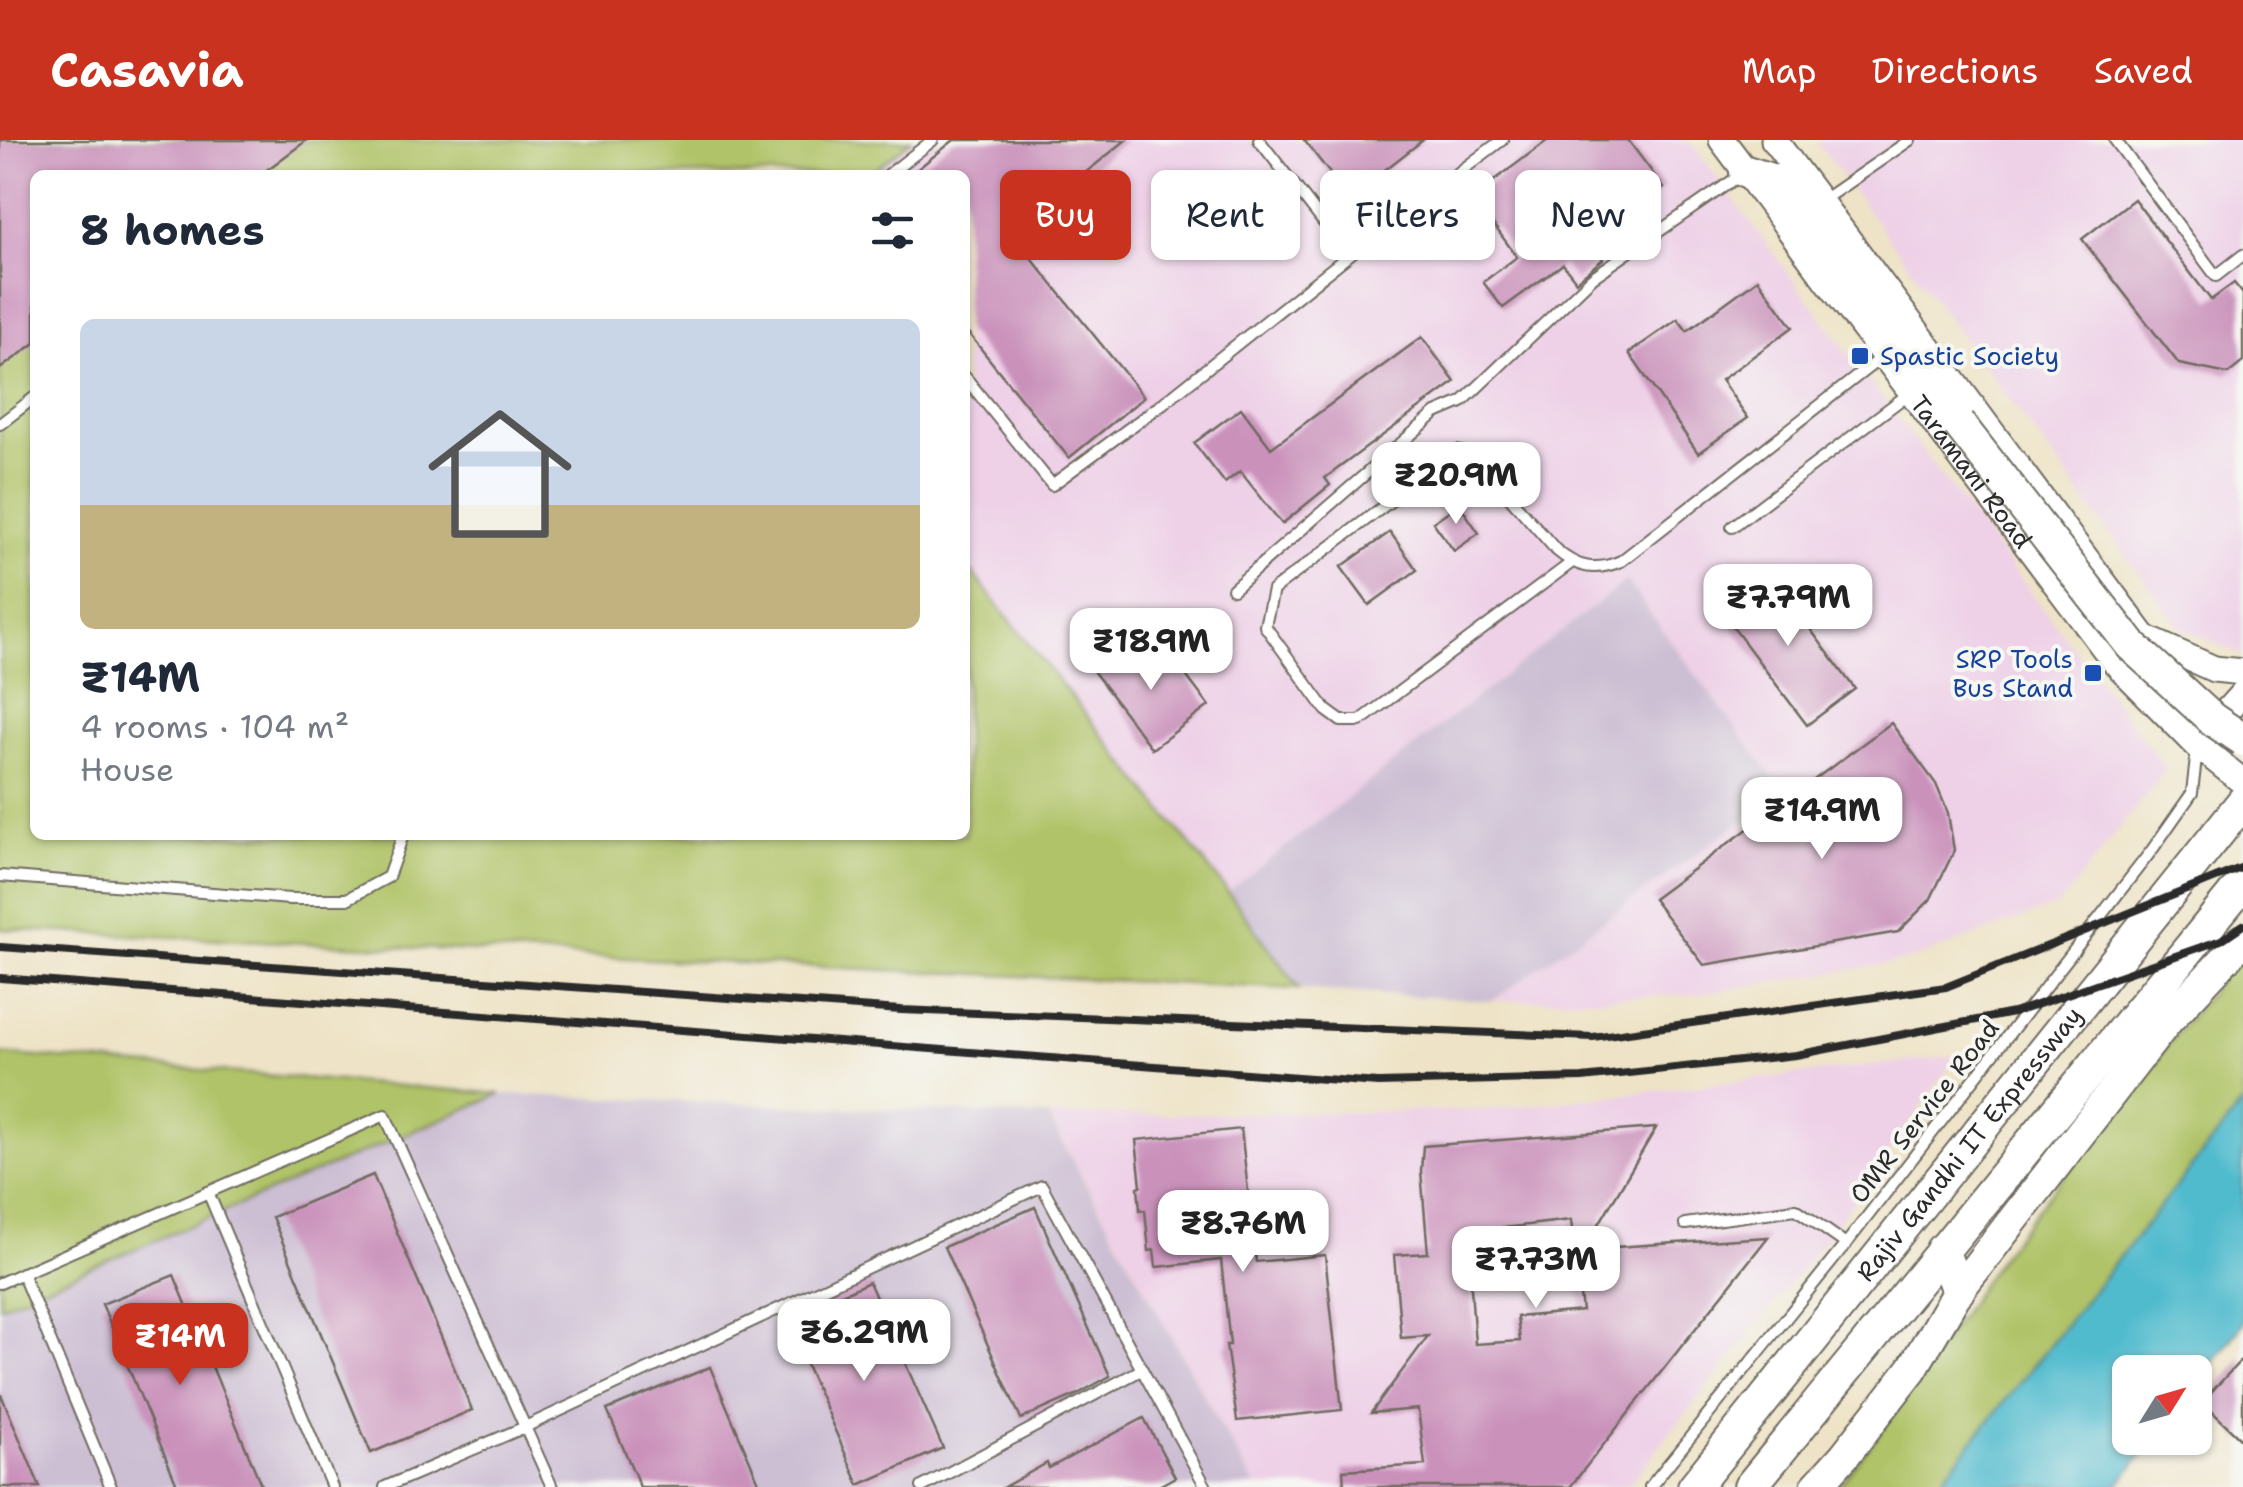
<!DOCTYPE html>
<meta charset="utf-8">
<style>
:root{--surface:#fff;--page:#f2f2f3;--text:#1f2937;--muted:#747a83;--accent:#c8321e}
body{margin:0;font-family:"Shantell Sans",sans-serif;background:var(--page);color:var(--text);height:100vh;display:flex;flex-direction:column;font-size:38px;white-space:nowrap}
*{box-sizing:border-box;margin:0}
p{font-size:32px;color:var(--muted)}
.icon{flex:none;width:55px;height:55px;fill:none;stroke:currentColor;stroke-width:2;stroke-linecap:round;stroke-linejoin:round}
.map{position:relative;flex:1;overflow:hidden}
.drawer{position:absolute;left:30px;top:30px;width:940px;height:670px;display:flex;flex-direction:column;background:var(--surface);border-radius:15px;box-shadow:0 2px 8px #0004}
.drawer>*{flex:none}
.banner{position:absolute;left:1000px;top:30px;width:950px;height:90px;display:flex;gap:20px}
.needle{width:65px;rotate:53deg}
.tools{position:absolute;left:2112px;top:1215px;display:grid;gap:20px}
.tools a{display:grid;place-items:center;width:100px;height:100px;border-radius:15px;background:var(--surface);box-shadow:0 2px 8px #0004;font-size:50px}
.price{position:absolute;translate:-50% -85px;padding:0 22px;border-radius:20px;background:#fff;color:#222;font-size:32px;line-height:65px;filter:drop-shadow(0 2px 5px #0008)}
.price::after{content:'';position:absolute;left:50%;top:60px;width:30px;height:22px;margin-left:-15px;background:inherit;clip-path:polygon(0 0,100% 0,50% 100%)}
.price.selected{background:var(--accent);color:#fff}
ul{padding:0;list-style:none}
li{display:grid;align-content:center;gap:20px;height:530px;padding:0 50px}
li span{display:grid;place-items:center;height:310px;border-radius:15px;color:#555}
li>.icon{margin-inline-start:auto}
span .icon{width:180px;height:180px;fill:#fffc;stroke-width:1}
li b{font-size:42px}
h2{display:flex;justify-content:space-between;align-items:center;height:120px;padding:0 50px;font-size:42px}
.chip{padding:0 35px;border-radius:15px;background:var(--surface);box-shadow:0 2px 8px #0004;font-size:35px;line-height:90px}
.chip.selected{background:var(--accent);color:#fff}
header{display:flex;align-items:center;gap:60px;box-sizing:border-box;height:140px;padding:0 50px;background:var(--accent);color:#fff}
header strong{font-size:48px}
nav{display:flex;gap:55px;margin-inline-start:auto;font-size:35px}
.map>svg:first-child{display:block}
.built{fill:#eed0e7}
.industrial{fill:#ccbed3}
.green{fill:#b0c367;stroke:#6e7749;stroke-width:2.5}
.water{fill:#51bbce;stroke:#3e737c;stroke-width:2.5}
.building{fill:#ca92bb;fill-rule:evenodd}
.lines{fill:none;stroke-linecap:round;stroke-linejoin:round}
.service-casing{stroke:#6f6b61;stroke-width:14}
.tertiary-casing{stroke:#6f6b61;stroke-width:29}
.secondary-casing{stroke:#6f6b61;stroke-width:34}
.primary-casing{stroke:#6f6b61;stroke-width:36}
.service{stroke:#fff;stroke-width:10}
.tertiary{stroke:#fff;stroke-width:25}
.secondary{stroke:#fff;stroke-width:30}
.primary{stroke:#fff;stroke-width:32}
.rail{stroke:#2b2b2b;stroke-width:8}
.primary-bridge-casing{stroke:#6f6b61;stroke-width:36;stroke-linecap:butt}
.primary-bridge{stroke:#fff;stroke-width:32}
.transit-dot{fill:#1a4fb4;stroke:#f6f6f2;stroke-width:4}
.labels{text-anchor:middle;stroke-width:8;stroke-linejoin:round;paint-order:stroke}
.transit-label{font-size:25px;fill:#164399;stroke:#f6f6f2;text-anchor:start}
.street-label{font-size:25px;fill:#2b2b2b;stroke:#f6f6f2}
</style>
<header>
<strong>Casavia</strong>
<nav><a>Map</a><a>Directions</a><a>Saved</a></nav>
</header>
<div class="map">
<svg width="2243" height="1347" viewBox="0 0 2243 1347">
<rect width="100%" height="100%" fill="#f6f6f2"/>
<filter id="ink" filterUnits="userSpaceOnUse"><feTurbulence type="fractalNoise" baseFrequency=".01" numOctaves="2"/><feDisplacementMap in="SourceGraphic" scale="20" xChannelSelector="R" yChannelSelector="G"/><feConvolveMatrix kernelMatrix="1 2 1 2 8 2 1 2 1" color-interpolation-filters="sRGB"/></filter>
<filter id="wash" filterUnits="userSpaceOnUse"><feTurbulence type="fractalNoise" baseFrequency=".0048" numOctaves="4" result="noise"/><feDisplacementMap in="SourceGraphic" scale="40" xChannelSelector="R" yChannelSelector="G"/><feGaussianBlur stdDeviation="2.25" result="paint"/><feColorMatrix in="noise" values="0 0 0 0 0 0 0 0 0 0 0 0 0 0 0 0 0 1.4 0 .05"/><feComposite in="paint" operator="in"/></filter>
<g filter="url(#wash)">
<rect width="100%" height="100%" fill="#eee3c6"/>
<g class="built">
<polygon points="912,0 1689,0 1877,252 2166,629 2060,764 1910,820 1693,855 1492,861 1783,651 1626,441 1228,752 965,424 965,35 868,35"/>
<polygon points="1815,0 2243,0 2243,515 2181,488"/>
<polygon points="1957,916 1830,1093 1627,1347 1255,1347 1049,976 1486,970"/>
</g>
<g class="industrial">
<polygon points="1626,441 1783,651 1492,861 1299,849 1228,752"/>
<polygon points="501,954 1048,976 1255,1347 0,1347 0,1166"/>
</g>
<g class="green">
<polygon points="0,0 912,0 868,35 35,35 35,695 965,695 965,424 1228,752 1299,849 0,789"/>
<polygon points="2243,810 2243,963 1936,1347 1838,1347 1894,1274 2004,1111"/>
<polygon points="0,914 501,954 0,1166"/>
</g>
<polygon class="water" points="2243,963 2243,1183 2195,1246 2195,1232 2130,1232 2130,1298 2155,1298 2117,1347 1936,1347"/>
<g id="blocks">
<g class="building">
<polygon points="0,0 307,0 260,35 35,35 35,203 0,229"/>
<polygon points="954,0 1126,0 1011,93 1144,257 1069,318 965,189 965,35 910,35"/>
<polygon points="1304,0 1423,0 1349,58"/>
<polygon points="1548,0 1628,0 1664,48 1590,103 1603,119 1576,141 1563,124 1503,168 1483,142 1517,117 1493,84 1459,109 1438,83"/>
<polygon points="2134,59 2211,160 2234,143 2243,154 2243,222 2228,234 2179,224 2082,99"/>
<polygon points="1758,139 1793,187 1721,240 1748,278 1698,313 1629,213 1678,179 1687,191"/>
<polygon points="1422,197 1455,242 1325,338 1330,345 1282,384 1240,331 1225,343 1194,303 1241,268 1271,308"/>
<polygon points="1459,364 1479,393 1454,411 1433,382"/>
<polygon points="1390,392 1417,430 1369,465 1341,427"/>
<polygon points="1769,434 1855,549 1807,585 1720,470"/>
<polygon points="1116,509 1128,525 1150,509 1159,520 1169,513 1209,566 1152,609 1091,528"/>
<polygon points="1891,583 1936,644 1948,673 1954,711 1930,760 1898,792 1704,825 1653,759"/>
<path d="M1656,988L1584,1109L1768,1097L1570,1347H1344L1343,1330L1425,1325L1418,1269L1371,1273L1428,1196L1401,1198L1394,1115L1428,1113L1421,1031L1423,1006ZM1571,1080L1582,1171L1517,1177L1520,1201L1475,1204L1467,1092Z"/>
<polygon points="1241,989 1256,1122 1325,1115 1342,1270 1237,1281 1226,1205 1230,1205 1221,1120 1156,1127 1154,1110 1149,1111 1145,1070 1140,1070 1138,1047 1141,1046 1136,1000"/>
<polygon points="373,1035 472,1270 371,1313 272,1077"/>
<polygon points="1035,1067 1110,1236 1076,1255 1021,1279 944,1107"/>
<polygon points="174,1135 262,1347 178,1347 102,1164"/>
<polygon points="869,1142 943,1308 859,1345 786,1179"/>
<polygon points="2243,1218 2243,1301 2202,1262"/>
<polygon points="710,1227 761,1347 640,1347 607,1270"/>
<polygon points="0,1252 40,1347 0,1347"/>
<polygon points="1144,1278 1175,1337 1157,1347 1004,1347 1047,1323 1049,1328"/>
</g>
</g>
</g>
<g filter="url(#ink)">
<use href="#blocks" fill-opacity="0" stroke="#6f6b61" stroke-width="2.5"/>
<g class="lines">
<g class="service-casing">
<g id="service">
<polyline points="1259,0 1349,115 1502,0"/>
<polyline points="2115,0 2216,136 2243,115"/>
<polyline points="888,35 933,0"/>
<polyline points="1820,62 1910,0"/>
<polyline points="965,237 1052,345 1162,264 1349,115"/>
<polyline points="0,284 35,257"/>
<polyline points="1732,387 1911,252"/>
<path d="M1571,423L1360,581H1341L1326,570L1265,486L1273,450L1457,311L1472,314L1556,410C1577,428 1595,432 1621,421L1883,216"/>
<polyline points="1233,449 1436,273 1462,262 1593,137 1742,34"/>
<polyline points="0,736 290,759 347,759 388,737 403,695"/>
<polyline points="208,1052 332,1347"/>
<polyline points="1685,1084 1796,1069 1846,1104"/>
<polyline points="22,1133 111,1347"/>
<polyline points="0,1143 385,975 552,1347"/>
<polyline points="385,1347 525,1287 1042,1046 1206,1347"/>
<polyline points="922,1347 1141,1230"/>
<polyline points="1650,1347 1846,1104 2152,710 2192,653 2197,610"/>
</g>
</g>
<g class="tertiary-casing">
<g id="tertiary">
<path id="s1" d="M1722,0L2114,521L2197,605L2243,642"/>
<polyline points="1774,0 2145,498 2214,529 2243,532"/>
<polyline points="2206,594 2243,553"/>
</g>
</g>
<g class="secondary-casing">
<polyline id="secondary" points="1816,1347 1844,1316 1912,1229 1958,1151 2168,880 2243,800"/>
</g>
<g class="primary-casing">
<g id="primary">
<polyline points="1746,32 1774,41 1959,284"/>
<polyline points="1942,1110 1958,1151"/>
<path id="s2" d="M1694,1347L2243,662"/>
<polyline points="1750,1347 2243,743"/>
</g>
</g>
<use href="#service" class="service"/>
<use href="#tertiary" class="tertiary"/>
<use href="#secondary" class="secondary"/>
<use href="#primary" class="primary"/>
<g class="rail">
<polyline points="0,807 901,870 1593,897 1946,847 2243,727"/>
<polyline points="0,838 1378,943 1582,938 1796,915 2013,873 2221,800 2243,785"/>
</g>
<g class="primary-bridge-casing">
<polyline id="primary-bridge" points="1959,284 2131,505 2212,579 2243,600"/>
</g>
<use href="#primary-bridge" class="primary-bridge"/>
</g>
</g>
<g class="transit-dot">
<rect x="1850" y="206" width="20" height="20" rx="5"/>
<rect x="2083" y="523" width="20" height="20" rx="5"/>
</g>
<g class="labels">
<g class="transit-label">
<text x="1880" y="225">Spastic Society</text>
<text x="2073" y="528" text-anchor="end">SRP Tools<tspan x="2073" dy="29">Bus Stand</tspan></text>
</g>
<g class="street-label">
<text dy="9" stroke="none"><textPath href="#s1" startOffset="415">Taramani Road</textPath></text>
<text transform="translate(1924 971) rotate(-52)" y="9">OMR Service Road</text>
<text dy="9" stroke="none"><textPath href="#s2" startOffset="440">Rajiv Gandhi IT Expressway</textPath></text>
</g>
</g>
</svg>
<div class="tools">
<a><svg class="needle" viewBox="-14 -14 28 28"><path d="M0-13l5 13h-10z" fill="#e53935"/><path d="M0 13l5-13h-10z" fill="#747a83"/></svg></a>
</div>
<b class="price" style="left:1456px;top:387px">₹20.9M</b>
<b class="price" style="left:1788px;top:509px">₹7.79M</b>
<b class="price" style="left:1151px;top:553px">₹18.9M</b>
<b class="price" style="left:1822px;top:722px">₹14.9M</b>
<b class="price" style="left:1243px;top:1135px">₹8.76M</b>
<b class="price" style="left:1536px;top:1171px">₹7.73M</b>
<b class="price" style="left:864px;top:1244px">₹6.29M</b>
<b class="price selected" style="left:180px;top:1248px">₹14M</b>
<div class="banner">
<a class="chip selected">Buy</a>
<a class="chip">Rent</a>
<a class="chip">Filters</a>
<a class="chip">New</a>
</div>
<section class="drawer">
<h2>8 homes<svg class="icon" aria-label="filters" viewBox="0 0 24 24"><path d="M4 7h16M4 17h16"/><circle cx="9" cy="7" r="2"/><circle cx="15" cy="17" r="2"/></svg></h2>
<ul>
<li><span style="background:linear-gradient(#c9d6e8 60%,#c2b280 0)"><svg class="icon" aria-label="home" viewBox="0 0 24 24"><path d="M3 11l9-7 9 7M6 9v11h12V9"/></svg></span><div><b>₹14M</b><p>4 rooms · 104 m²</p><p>House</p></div></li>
</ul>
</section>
</div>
